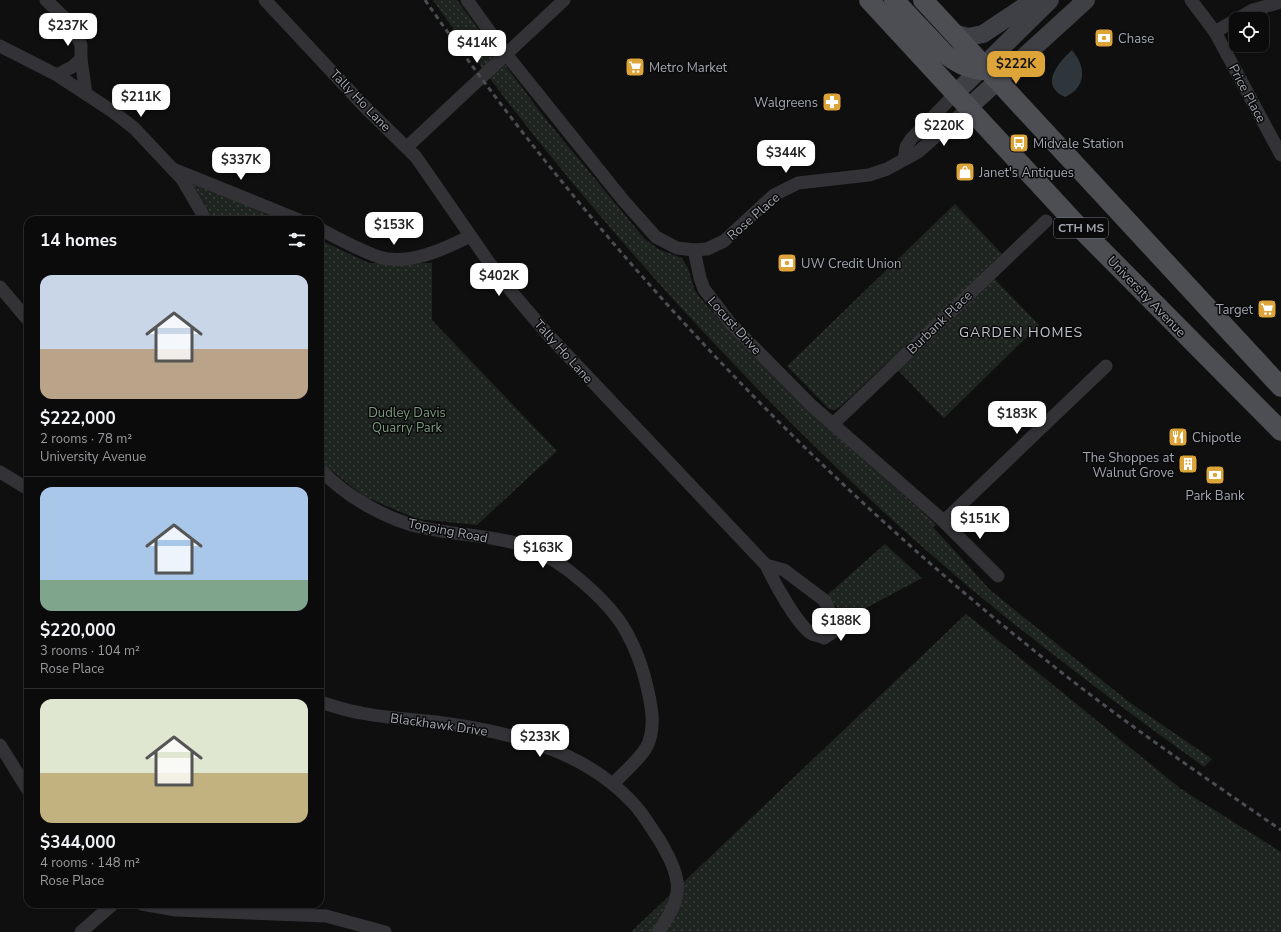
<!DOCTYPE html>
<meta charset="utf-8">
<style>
:root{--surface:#0b0b0c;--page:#141415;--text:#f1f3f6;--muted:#9a9b9d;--line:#2b2b2d;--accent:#dda43a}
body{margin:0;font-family:"Nunito Sans",sans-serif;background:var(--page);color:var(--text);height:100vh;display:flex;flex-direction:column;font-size:15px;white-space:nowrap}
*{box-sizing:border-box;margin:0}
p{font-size:13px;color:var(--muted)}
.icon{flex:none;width:22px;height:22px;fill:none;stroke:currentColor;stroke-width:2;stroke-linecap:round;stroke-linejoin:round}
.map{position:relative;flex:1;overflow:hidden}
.panel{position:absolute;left:24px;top:216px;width:300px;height:692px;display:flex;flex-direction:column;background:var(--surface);border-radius:12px;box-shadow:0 1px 3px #0004,0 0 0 1px var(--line)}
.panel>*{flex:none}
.tools{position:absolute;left:1229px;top:12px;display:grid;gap:8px}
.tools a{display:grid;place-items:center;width:40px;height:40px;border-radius:8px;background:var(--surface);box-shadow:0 1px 3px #0004,0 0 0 1px var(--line);font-size:20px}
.price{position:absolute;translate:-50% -34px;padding:0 9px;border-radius:8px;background:#fff;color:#222;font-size:13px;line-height:26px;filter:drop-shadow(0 1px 2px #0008)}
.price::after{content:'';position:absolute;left:50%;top:24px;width:12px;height:9px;margin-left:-6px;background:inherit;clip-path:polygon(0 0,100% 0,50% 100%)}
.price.on{background:var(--accent);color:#111}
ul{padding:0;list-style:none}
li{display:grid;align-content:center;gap:8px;height:212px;padding:0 16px}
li+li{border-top:1px solid var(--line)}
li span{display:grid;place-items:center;height:124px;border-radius:12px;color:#555}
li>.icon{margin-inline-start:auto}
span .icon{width:72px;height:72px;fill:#fffc;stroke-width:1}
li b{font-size:17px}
h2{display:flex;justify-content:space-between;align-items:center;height:48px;padding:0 16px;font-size:17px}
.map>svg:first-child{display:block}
.grass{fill:url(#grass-dots)}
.water{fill:#2e363b}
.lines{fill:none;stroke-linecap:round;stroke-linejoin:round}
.minor{stroke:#333337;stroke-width:13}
.secondary{stroke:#3f4045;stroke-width:18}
.primary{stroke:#4d4e54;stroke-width:20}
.rail{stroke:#4c4d52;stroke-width:3;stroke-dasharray:5 4;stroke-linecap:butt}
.labels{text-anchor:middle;stroke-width:3;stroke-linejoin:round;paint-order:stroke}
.shield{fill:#0a0a0b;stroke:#74777e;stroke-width:1}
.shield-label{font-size:12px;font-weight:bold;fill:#a2a6b0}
.poi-label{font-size:13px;fill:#a2a6b0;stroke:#0a0a0b;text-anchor:start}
.street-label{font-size:13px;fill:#a2a6b0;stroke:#0a0a0b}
.park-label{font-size:13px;fill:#7a997c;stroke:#0a0a0b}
.neighbourhood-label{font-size:14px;letter-spacing:1px;fill:#c2c5cc;stroke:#0a0a0b}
</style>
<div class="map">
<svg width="1281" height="932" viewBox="0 0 1281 932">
<defs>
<pattern id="grass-dots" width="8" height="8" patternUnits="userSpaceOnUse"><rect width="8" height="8" fill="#1e241f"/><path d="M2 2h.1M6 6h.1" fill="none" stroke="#3c413d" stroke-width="1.8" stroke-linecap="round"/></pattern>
</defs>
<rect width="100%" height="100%" fill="#0f0f10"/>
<g class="grass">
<path d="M433,0H457L544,117L644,238L658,249L682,258L688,268L695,291L724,326L807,410L936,524L933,527L990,590L1129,702L1212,759L1204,767C1134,716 1065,665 998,611C875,511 761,397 655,279C576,190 501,98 433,0Z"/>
<polygon points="189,178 278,220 214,220"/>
<polygon points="955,204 1002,254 986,270 1039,325 944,418 889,361 840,407 834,410 829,409 787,366"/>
<polygon points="320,240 369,263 432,263 432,320 557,451 477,525 417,519 363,496 320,461"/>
<polygon points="885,544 922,578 840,622 837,608 826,596"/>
<polygon points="966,614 1181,789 1281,852 1281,932 631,932"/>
</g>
<path class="water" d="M1072,50C1086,67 1087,87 1065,97C1038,85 1059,62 1072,50Z"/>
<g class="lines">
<g class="minor">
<polyline points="46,0 72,25 81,45 81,59 86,94"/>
<path d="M265,0L364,106L416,157L488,261L515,296L551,338L766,565C774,582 797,625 812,634C816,636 821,636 824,638L833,632L832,616L824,600L784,570L766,565"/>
<polyline points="467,0 506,54 623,200 656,237 677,248 694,250 707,249 724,241 774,195 798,183 869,175 887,169 918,152 968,108"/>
<polyline points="1191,0 1215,32 1281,155"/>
<polyline points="1215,32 1253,10 1281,2"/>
<polyline points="0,46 57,75 112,111 134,128 182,179 206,220"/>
<polyline points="57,75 72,67 81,59"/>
<polyline points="407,147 564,0"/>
<polyline points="904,159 906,147 911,139 955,94"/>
<polyline points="173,169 299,220"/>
<path d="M320,229C339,239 359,250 379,257C408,266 445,249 470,236"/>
<polyline points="694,250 700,278 704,289 730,323 812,406 939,517 998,576"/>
<polyline points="0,287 28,320"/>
<polyline points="833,424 1046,221"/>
<path d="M320,469C346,497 387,520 424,528C455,535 488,535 519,544C556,554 609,600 627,633C634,646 640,661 644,675C650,698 658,727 646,748C638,761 623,773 613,784"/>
<polyline points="0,472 28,489"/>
<polyline points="944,521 1106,366"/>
<path d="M320,702C333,706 347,711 361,713C386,718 411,719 436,722C506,731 581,748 632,802C643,813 651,828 660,841C682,879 685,895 658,932"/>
<polyline points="0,745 28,790"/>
<polyline points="142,904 176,910 326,916 385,932"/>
<polyline points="81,932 113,904"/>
</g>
<g class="secondary">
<polyline points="953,33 968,37 983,34 1034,0"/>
<polyline points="955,94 1050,0"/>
<polyline points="968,108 1086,0"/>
</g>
<g class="primary">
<polyline points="869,0 1077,225 1281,431"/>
<path d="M894,0L945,54C969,73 985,72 1014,67"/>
<polyline points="923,0 1281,387"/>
</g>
<path class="rail" d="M425,0C602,254 818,481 1061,672C1132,728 1207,779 1281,830"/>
</g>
<defs>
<g id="bank-square" transform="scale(1)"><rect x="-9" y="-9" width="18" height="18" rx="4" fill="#dda43a" stroke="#0a0a0b"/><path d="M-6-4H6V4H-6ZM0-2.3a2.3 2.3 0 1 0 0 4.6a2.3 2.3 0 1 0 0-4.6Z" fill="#fff"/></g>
<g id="supermarket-square" transform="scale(1)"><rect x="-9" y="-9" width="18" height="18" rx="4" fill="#dda43a" stroke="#0a0a0b"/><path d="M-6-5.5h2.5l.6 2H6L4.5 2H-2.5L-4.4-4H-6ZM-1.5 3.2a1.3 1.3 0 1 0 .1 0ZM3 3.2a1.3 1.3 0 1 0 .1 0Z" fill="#fff"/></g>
<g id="pharmacy-square" transform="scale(1)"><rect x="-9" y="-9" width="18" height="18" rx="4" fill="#dda43a" stroke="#0a0a0b"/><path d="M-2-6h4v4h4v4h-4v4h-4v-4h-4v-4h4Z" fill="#fff"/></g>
<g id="bus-square" transform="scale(1)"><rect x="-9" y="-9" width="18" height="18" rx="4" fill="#dda43a" stroke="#0a0a0b"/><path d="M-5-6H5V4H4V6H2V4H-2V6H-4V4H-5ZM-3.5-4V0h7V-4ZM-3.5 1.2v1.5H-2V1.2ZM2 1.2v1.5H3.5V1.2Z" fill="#fff"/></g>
<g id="shop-square" transform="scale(1)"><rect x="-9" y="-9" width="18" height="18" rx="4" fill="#dda43a" stroke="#0a0a0b"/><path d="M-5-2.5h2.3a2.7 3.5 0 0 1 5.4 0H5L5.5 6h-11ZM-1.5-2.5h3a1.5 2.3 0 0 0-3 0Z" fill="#fff"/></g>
<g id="restaurant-square" transform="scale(1)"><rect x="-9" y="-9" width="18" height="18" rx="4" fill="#dda43a" stroke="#0a0a0b"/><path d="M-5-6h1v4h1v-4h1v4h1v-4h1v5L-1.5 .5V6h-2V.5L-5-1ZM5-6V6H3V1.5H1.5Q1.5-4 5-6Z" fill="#fff"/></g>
<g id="building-square" transform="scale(1)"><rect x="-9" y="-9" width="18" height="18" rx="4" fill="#dda43a" stroke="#0a0a0b"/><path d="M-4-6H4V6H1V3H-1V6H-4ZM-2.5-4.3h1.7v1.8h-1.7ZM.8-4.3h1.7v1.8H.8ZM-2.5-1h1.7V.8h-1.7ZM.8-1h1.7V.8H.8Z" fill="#fff"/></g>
</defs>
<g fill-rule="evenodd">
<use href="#bank-square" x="1104" y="38"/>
<use href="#supermarket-square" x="635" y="67"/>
<use href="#pharmacy-square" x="832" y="102"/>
<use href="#bus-square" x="1019" y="143"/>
<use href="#shop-square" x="965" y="172"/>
<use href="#bank-square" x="787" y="263"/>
<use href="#supermarket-square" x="1267" y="309"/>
<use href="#restaurant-square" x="1178" y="437"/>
<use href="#building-square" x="1188" y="464"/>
<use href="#bank-square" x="1215" y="475"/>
</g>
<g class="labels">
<rect class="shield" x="1054" y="218" width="54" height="20" rx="3"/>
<g class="shield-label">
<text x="1081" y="232">CTH MS</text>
</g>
<g class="poi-label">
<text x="1118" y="43">Chase</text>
<text x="649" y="72">Metro Market</text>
<text x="818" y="107" text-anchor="end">Walgreens</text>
<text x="1033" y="148">Midvale Station</text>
<text x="979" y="177">Janet's Antiques</text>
<text x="801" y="268">UW Credit Union</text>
<text x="1253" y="314" text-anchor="end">Target</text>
<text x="1192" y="442">Chipotle</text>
<text x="1174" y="462" text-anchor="end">The Shoppes at<tspan x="1174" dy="15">Walnut Grove</tspan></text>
<text x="1215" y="500" text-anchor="middle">Park Bank</text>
</g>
<g class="street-label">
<text transform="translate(1248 93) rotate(62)" y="5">Price Place</text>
<text transform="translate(361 100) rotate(46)" y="5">Tally Ho Lane</text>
<text transform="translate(753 216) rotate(-41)" y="5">Rose Place</text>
<text transform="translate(1147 296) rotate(46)" y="5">University Avenue</text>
<text transform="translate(939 322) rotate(-44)" y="5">Burbank Place</text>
<text transform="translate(735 325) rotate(48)" y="5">Locust Drive</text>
<text transform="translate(564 351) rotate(48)" y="5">Tally Ho Lane</text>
<text transform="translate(448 530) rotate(11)" y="5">Topping Road</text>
<text transform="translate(439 724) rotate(8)" y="5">Blackhawk Drive</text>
</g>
<g class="park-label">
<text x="407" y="417">Dudley Davis<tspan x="407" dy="15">Quarry Park</tspan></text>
</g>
<g class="neighbourhood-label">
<text x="1021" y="337">GARDEN HOMES</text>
</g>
</g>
</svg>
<div class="tools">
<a><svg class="icon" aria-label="locate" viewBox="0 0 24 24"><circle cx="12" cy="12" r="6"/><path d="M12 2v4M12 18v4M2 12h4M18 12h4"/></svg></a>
</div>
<b class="price" style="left:68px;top:47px">$237K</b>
<b class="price" style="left:477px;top:64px">$414K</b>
<b class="price on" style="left:1016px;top:85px">$222K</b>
<b class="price" style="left:141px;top:118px">$211K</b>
<b class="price" style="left:944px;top:147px">$220K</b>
<b class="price" style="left:786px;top:174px">$344K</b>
<b class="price" style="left:241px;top:181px">$337K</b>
<b class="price" style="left:394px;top:246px">$153K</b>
<b class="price" style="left:499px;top:297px">$402K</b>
<b class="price" style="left:1017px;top:435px">$183K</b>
<b class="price" style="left:980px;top:540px">$151K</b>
<b class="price" style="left:543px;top:569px">$163K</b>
<b class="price" style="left:841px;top:642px">$188K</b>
<b class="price" style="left:540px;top:758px">$233K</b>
<section class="panel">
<h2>14 homes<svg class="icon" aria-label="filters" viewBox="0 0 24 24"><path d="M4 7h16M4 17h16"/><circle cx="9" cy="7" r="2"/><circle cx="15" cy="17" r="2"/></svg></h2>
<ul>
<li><span style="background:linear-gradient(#c9d6e8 60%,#b9a48a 0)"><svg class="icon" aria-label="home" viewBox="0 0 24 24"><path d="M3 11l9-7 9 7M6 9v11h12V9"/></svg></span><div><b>$222,000</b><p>2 rooms · 78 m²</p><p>University Avenue</p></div></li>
<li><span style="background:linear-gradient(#a9c7e8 75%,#7fa58c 0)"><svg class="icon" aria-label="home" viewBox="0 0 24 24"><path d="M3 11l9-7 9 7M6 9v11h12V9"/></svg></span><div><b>$220,000</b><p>3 rooms · 104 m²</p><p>Rose Place</p></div></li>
<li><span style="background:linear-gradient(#dfe7d0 60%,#c2b280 0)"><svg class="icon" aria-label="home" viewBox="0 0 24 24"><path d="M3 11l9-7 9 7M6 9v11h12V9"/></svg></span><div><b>$344,000</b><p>4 rooms · 148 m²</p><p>Rose Place</p></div></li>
</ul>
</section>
</div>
